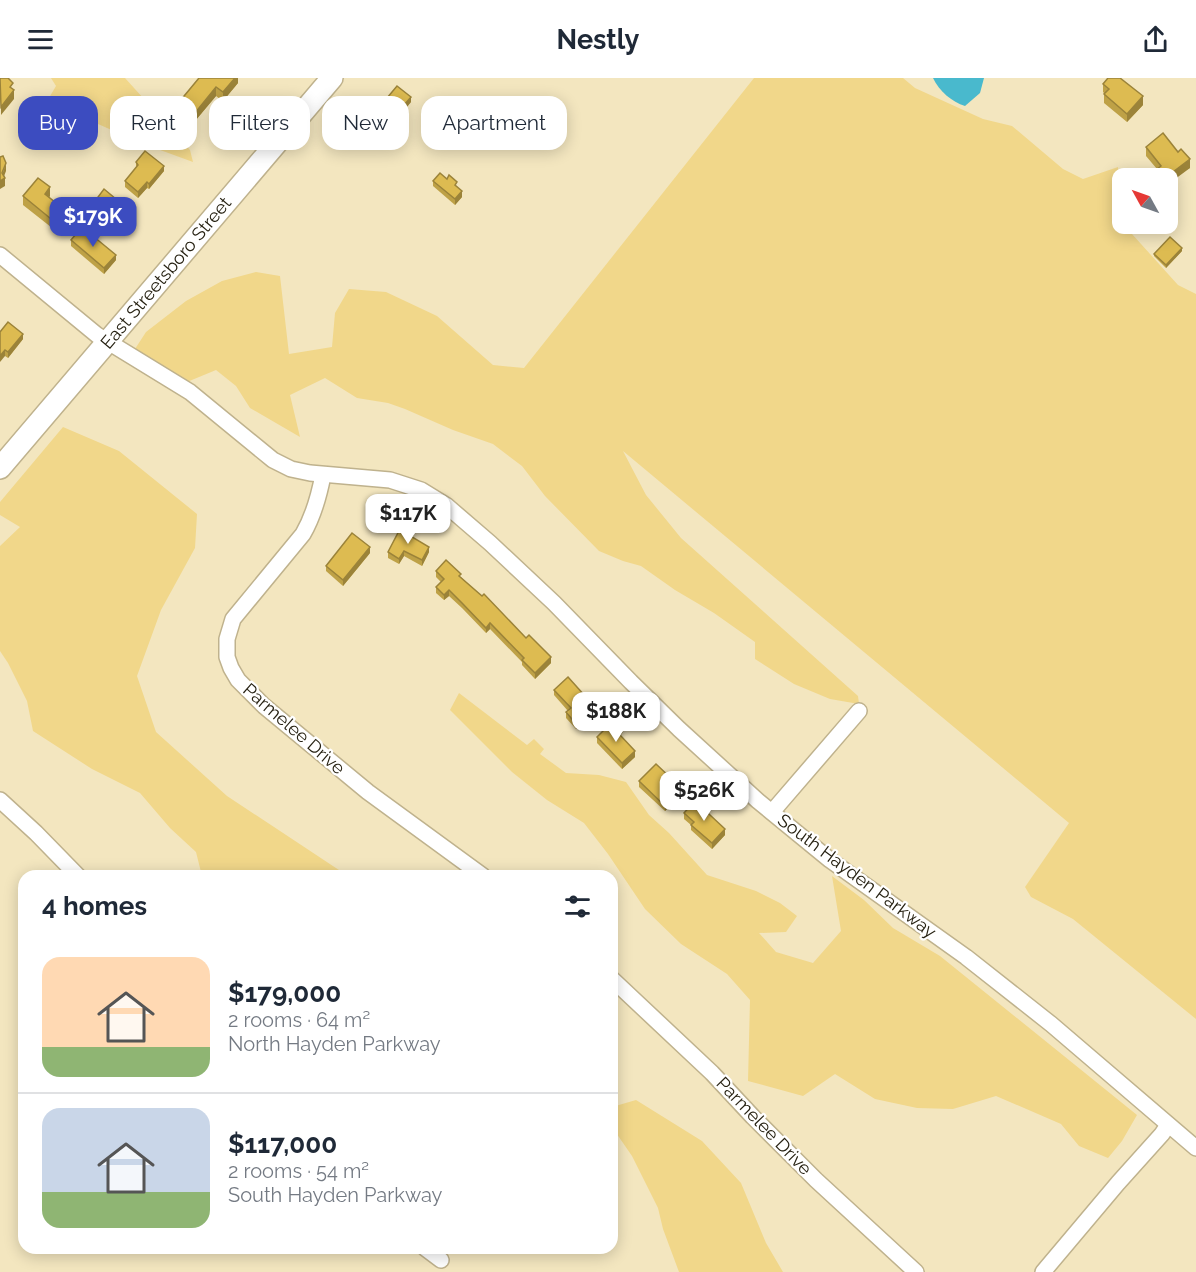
<!DOCTYPE html>
<meta charset="utf-8">
<style>
:root{--surface:#fff;--page:#f2f2f3;--text:#1f2937;--muted:#747a83;--line:#e0e1e3;--accent:#3c4cc0}
body{margin:0;font-family:Raleway,sans-serif;background:var(--page);color:var(--text);height:100vh;display:flex;flex-direction:column;font-size:22px;white-space:nowrap}
*{box-sizing:border-box;margin:0}
p{font-size:20px;color:var(--muted)}
.icon{flex:none;width:33px;height:33px;fill:none;stroke:currentColor;stroke-width:2;stroke-linecap:round;stroke-linejoin:round}
.map{position:relative;flex:1;overflow:hidden}
.panel{position:absolute;left:18px;top:792px;width:600px;height:384px;display:flex;flex-direction:column;background:var(--surface);border-radius:18px;box-shadow:0 3px 15px #0003}
.panel>*{flex:none}
.banner{position:absolute;left:18px;top:18px;width:600px;height:54px;display:flex;gap:12px}
.needle{width:39px;rotate:310deg}
.tools{position:absolute;left:1112px;top:90px;display:grid;gap:12px}
.tools a{display:grid;place-items:center;width:66px;height:66px;border-radius:12px;background:var(--surface);box-shadow:0 3px 15px #0003;font-size:30px}
.price{position:absolute;translate:-50% -51px;padding:0 14px;border-radius:12px;background:#fff;color:#222;font-size:20px;line-height:39px;filter:drop-shadow(0 2px 3px #0008)}
.price::after{content:'';position:absolute;left:50%;top:36px;width:18px;height:14px;margin-left:-9px;background:inherit;clip-path:polygon(0 0,100% 0,50% 100%)}
.price.active{background:var(--accent);color:#fff}
ul{padding:0;list-style:none}
li{display:flex;align-items:center;gap:18px;height:150px;padding:0 24px}
li+li{border-top:2px solid var(--line)}
li span{display:grid;place-items:center;flex:none;width:168px;height:120px;border-radius:18px;color:#555}
li>.icon{margin-inline-start:auto}
span .icon{width:72px;height:72px;fill:#fffc;stroke-width:1}
li b{font-size:26px}
h2{display:flex;justify-content:space-between;align-items:center;height:72px;padding:0 24px;font-size:26px}
.tag{padding:0 21px;border-radius:18px;background:var(--surface);box-shadow:0 3px 15px #0003;font-size:21px;line-height:54px}
.tag.active{background:var(--accent);color:#fff}
header{display:flex;justify-content:space-between;align-items:center;height:78px;padding:0 24px;background:var(--surface);font-size:27px;font-weight:700}
.map>svg:first-child{display:block}
.green{fill:#f1d78a}
.water{fill:#49b9cd}
.lines{fill:none;stroke-linecap:round;stroke-linejoin:round}
.minor-casing{stroke:#bfb28d;stroke-width:18}
.secondary-casing{stroke:#bfb28d;stroke-width:24}
.minor{stroke:#fff;stroke-width:15}
.secondary{stroke:#fff;stroke-width:21}
.wall{fill:#bea146}
.shaded-wall{fill:#9b8339}
.building{fill:#ddbb51;stroke:#9b8339;stroke-width:1.5}
.labels{text-anchor:middle;stroke-width:4.5;stroke-linejoin:round;paint-order:stroke}
.street-label{font-size:18px;fill:#262112;stroke:#fff}
</style>
<header><svg class="icon" aria-label="menu" viewBox="0 0 24 24"><path d="M4 6h16M4 12h16M4 18h16"/></svg>Nestly<svg class="icon" aria-label="share" viewBox="0 0 24 24"><path d="M12 15V3M7 8l5-5 5 5M5 13v7h14v-7"/></svg></header>
<div class="map">
<svg width="1196" height="1194" viewBox="0 0 1196 1194">
<rect width="100%" height="100%" fill="#f3e6bf"/>
<g class="green">
<polygon points="51,0 125,0 190,72 193,84 141,65 98,46 55,70 30,52 56,8"/>
<polygon points="754,0 903,0 915,10 983,41 1012,48 1063,91 1083,101 1118,89 1119,111 1122,115 1122,146 1131,146 1132,156 1178,207 1196,216 1196,941 1073,841 1031,819 1025,809 1069,745 623,373 646,417 681,460 858,618 859,626 830,621 794,606 755,581 755,564 714,535 675,512 641,488 623,483 599,473 545,418 522,388 493,366 453,352 405,331 388,325 357,320 325,300 290,317 300,359 250,330 236,308 216,292 187,304 135,271 146,254 186,223 222,203 256,194 280,198 289,276 332,269 335,235 349,211 386,214 437,238 493,287 524,290"/>
<polygon points="63,349 119,373 197,436 195,470 161,532 137,598 156,654 227,718 348,798 202,798 196,774 170,750 140,715 92,691 33,653 27,623 8,585 0,573 0,468 20,449 0,437 0,424"/>
<polygon points="459,615 527,667 534,661 544,671 540,676 566,695 599,697 626,704 649,737 669,755 707,797 756,813 780,825 797,838 786,854 759,855 776,874 813,885 841,853 832,798 864,822 893,850 940,878 1137,1037 1122,1063 1108,1080 1079,1068 1061,1046 996,1018 953,1031 917,1030 875,1021 835,996 803,1018 748,1003 750,922 727,896 681,866 645,831 608,776 584,745 547,722 512,694 450,632"/>
<polygon points="636,1022 702,1063 741,1105 766,1165 783,1194 679,1194 663,1151 658,1130 632,1078 612,1049 612,1029"/>
</g>
<path class="water" d="M933,0H984L980,15L965,28C952,24 939,13 933,0Z"/>
<g class="lines">
<g class="minor-casing">
<g id="minor">
<polyline points="0,177 97,257 190,314 273,382 291,391 310,395 390,402 421,412 447,428 490,465 554,525 631,604 679,651 758,723 830,782 966,879 1051,946 1196,1070"/>
<path d="M323,397C319,418 314,437 303,456L233,541L227,561V579L231,590L238,602L264,628L368,714L483,798"/>
<polyline points="0,722 36,755 78,798"/>
<polyline points="772,734 859,633"/>
<polyline points="612,901 712,995 753,1039 816,1102 916,1194"/>
<polyline points="425,1170 441,1182"/>
<polyline points="1043,1194 1118,1105 1162,1056 1168,1047"/>
</g>
</g>
<g class="secondary-casing">
<polyline id="secondary" points="0,390 332,0"/>
</g>
<use href="#minor" class="minor"/>
<use href="#secondary" class="secondary"/>
</g>
<g class="wall">
<polygon points="238,0 238,5 223,23 216,18 195,43 180,31 180,23"/>
<polygon points="1103,6 1143,27 1127,44 1104,25 1104,15 1103,14"/>
<polygon points="411,24 385,55 372,44 372,38"/>
<polygon points="1146,69 1190,90 1167,100 1156,100 1156,92 1157,91 1146,78"/>
<polygon points="136,84 164,93 149,111 147,110 138,120 125,109 125,103 136,90"/>
<polygon points="433,103 457,109 462,119 455,127 433,108"/>
<polygon points="23,118 50,118 49,119 66,141 56,153 23,127"/>
<polygon points="92,127 116,127 104,142 92,133"/>
<polygon points="71,162 116,182 104,196 71,168"/>
<polygon points="1182,173 1166,190 1154,178 1154,176"/>
<polygon points="0,254 23,261 8,280 5,278"/>
<polygon points="413,460 429,474 422,488 404,478 399,486 388,480 388,474"/>
<polygon points="370,475 343,508 326,493 326,488"/>
<polygon points="436,493 461,499 526,560 551,585 535,601 522,587 522,584 490,551 486,555 462,530 449,518 444,522 436,515 436,509 441,504 436,499"/>
<polygon points="554,612 585,624 586,631 584,633 587,642 576,651 566,640 566,634 568,633 554,617"/>
<polygon points="597,659 635,679 622,691 597,665"/>
<polygon points="639,703 673,708 672,709 678,720 665,733 639,709"/>
<polygon points="684,735 725,757 712,771 691,752 691,747 684,741"/>
</g>
<g class="shaded-wall">
<polygon points="235,0 238,0 238,5 223,23 223,14"/>
<polygon points="216,9 216,18 195,43 195,35"/>
<polygon points="14,12 14,21 1,37 1,29"/>
<polygon points="1143,18 1143,27 1127,44 1127,36"/>
<polygon points="411,19 411,24 385,55 385,49"/>
<polygon points="1190,81 1190,90 1167,107 1167,100 1165,100"/>
<polygon points="6,85 6,93 3,101 5,100 5,108 0,111 0,103"/>
<polygon points="164,88 164,93 149,111 149,106"/>
<polygon points="147,104 147,110 138,120 138,114"/>
<polygon points="50,109 50,118 45,124 45,116"/>
<polygon points="462,113 462,119 455,127 455,121"/>
<polygon points="116,121 116,127 104,142 104,136"/>
<polygon points="66,133 66,141 56,153 56,145"/>
<polygon points="1182,170 1182,173 1166,190 1166,187"/>
<polygon points="116,177 116,182 104,196 104,190"/>
<polygon points="23,256 23,261 8,280 8,274"/>
<polygon points="5,272 5,278 0,284 0,278"/>
<polygon points="370,469 370,475 343,508 343,502"/>
<polygon points="429,469 429,474 422,488 422,482"/>
<polygon points="404,473 404,478 399,486 399,481"/>
<polygon points="449,512 449,518 444,522 444,517"/>
<polygon points="490,545 490,551 486,555 486,550"/>
<polygon points="551,579 551,585 535,601 535,595"/>
<polygon points="586,625 586,631 581,636 581,630"/>
<polygon points="587,636 587,642 576,651 576,646"/>
<polygon points="635,673 635,679 622,691 622,685"/>
<polygon points="678,714 678,720 665,733 665,728"/>
<polygon points="725,751 725,757 712,771 712,765"/>
</g>
<g class="building">
<polygon points="0,0 8,0 13,5 10,9 14,12 1,29"/>
<polygon points="199,0 235,0 223,14 216,9 195,35 180,23"/>
<polygon points="1108,0 1120,0 1143,18 1127,36 1104,16 1109,11 1103,6"/>
<polygon points="397,8 411,19 385,49 372,38"/>
<polygon points="1163,55 1178,74 1181,71 1190,81 1165,100 1162,100 1156,92 1161,88 1146,69"/>
<polygon points="145,73 164,88 149,106 147,104 138,114 125,103 138,87 136,84"/>
<polygon points="3,78 6,85 2,95 5,100 0,103 0,79"/>
<polygon points="440,95 447,101 449,97 457,104 455,107 462,113 455,121 433,103"/>
<polygon points="38,100 50,109 45,116 66,133 56,145 23,118"/>
<polygon points="104,111 116,121 104,136 92,127"/>
<polygon points="82,149 116,177 104,190 71,162"/>
<polygon points="1170,159 1182,170 1166,187 1154,176"/>
<polygon points="8,244 23,256 8,274 5,272 0,278 0,254"/>
<polygon points="401,449 413,456 412,459 429,469 422,482 404,473 399,481 388,474"/>
<polygon points="352,455 370,469 343,502 326,488"/>
<polygon points="446,482 461,496 459,498 482,518 484,516 526,560 529,557 551,579 535,595 522,582 524,580 490,545 486,550 462,525 449,512 444,517 436,509 444,501 436,493"/>
<polygon points="568,599 585,618 582,621 586,625 581,630 587,636 576,646 566,634 571,630 554,612"/>
<polygon points="612,644 622,654 620,657 635,673 622,685 597,659"/>
<polygon points="656,686 673,702 669,706 678,714 665,728 639,703"/>
<polygon points="695,723 725,751 712,765 691,747 694,744 684,735"/>
</g>
<g class="labels">
<g class="street-label">
<text transform="translate(166 195) rotate(-50)" y="6">East Streetsboro Street</text>
<text transform="translate(294 651) rotate(41)" y="6">Parmelee Drive</text>
<text transform="translate(857 798) rotate(37)" y="6">South Hayden Parkway</text>
<text transform="translate(764 1048) rotate(46)" y="6">Parmelee Drive</text>
</g>
</g>
</svg>
<div class="tools">
<a><svg class="needle" viewBox="-14 -14 28 28"><path d="M0-13l5 13h-10z" fill="#e53935"/><path d="M0 13l5-13h-10z" fill="#747a83"/></svg></a>
</div>
<b class="price active" style="left:93px;top:170px">$179K</b>
<b class="price" style="left:408px;top:467px">$117K</b>
<b class="price" style="left:616px;top:665px">$188K</b>
<b class="price" style="left:704px;top:744px">$526K</b>
<div class="banner">
<a class="tag active">Buy</a>
<a class="tag">Rent</a>
<a class="tag">Filters</a>
<a class="tag">New</a>
<a class="tag">Apartment</a>
</div>
<section class="panel">
<h2>4 homes<svg class="icon" aria-label="filters" viewBox="0 0 24 24"><path d="M4 7h16M4 17h16"/><circle cx="9" cy="7" r="2"/><circle cx="15" cy="17" r="2"/></svg></h2>
<ul>
<li><span style="background:linear-gradient(#ffd9b3 75%,#8fb573 0)"><svg class="icon" aria-label="home" viewBox="0 0 24 24"><path d="M3 11l9-7 9 7M6 9v11h12V9"/></svg></span><div><b>$179,000</b><p>2 rooms · 64 m²</p><p>North Hayden Parkway</p></div></li>
<li><span style="background:linear-gradient(#c9d6e8 70%,#8fb573 0)"><svg class="icon" aria-label="home" viewBox="0 0 24 24"><path d="M3 11l9-7 9 7M6 9v11h12V9"/></svg></span><div><b>$117,000</b><p>2 rooms · 54 m²</p><p>South Hayden Parkway</p></div></li>
</ul>
</section>
</div>
